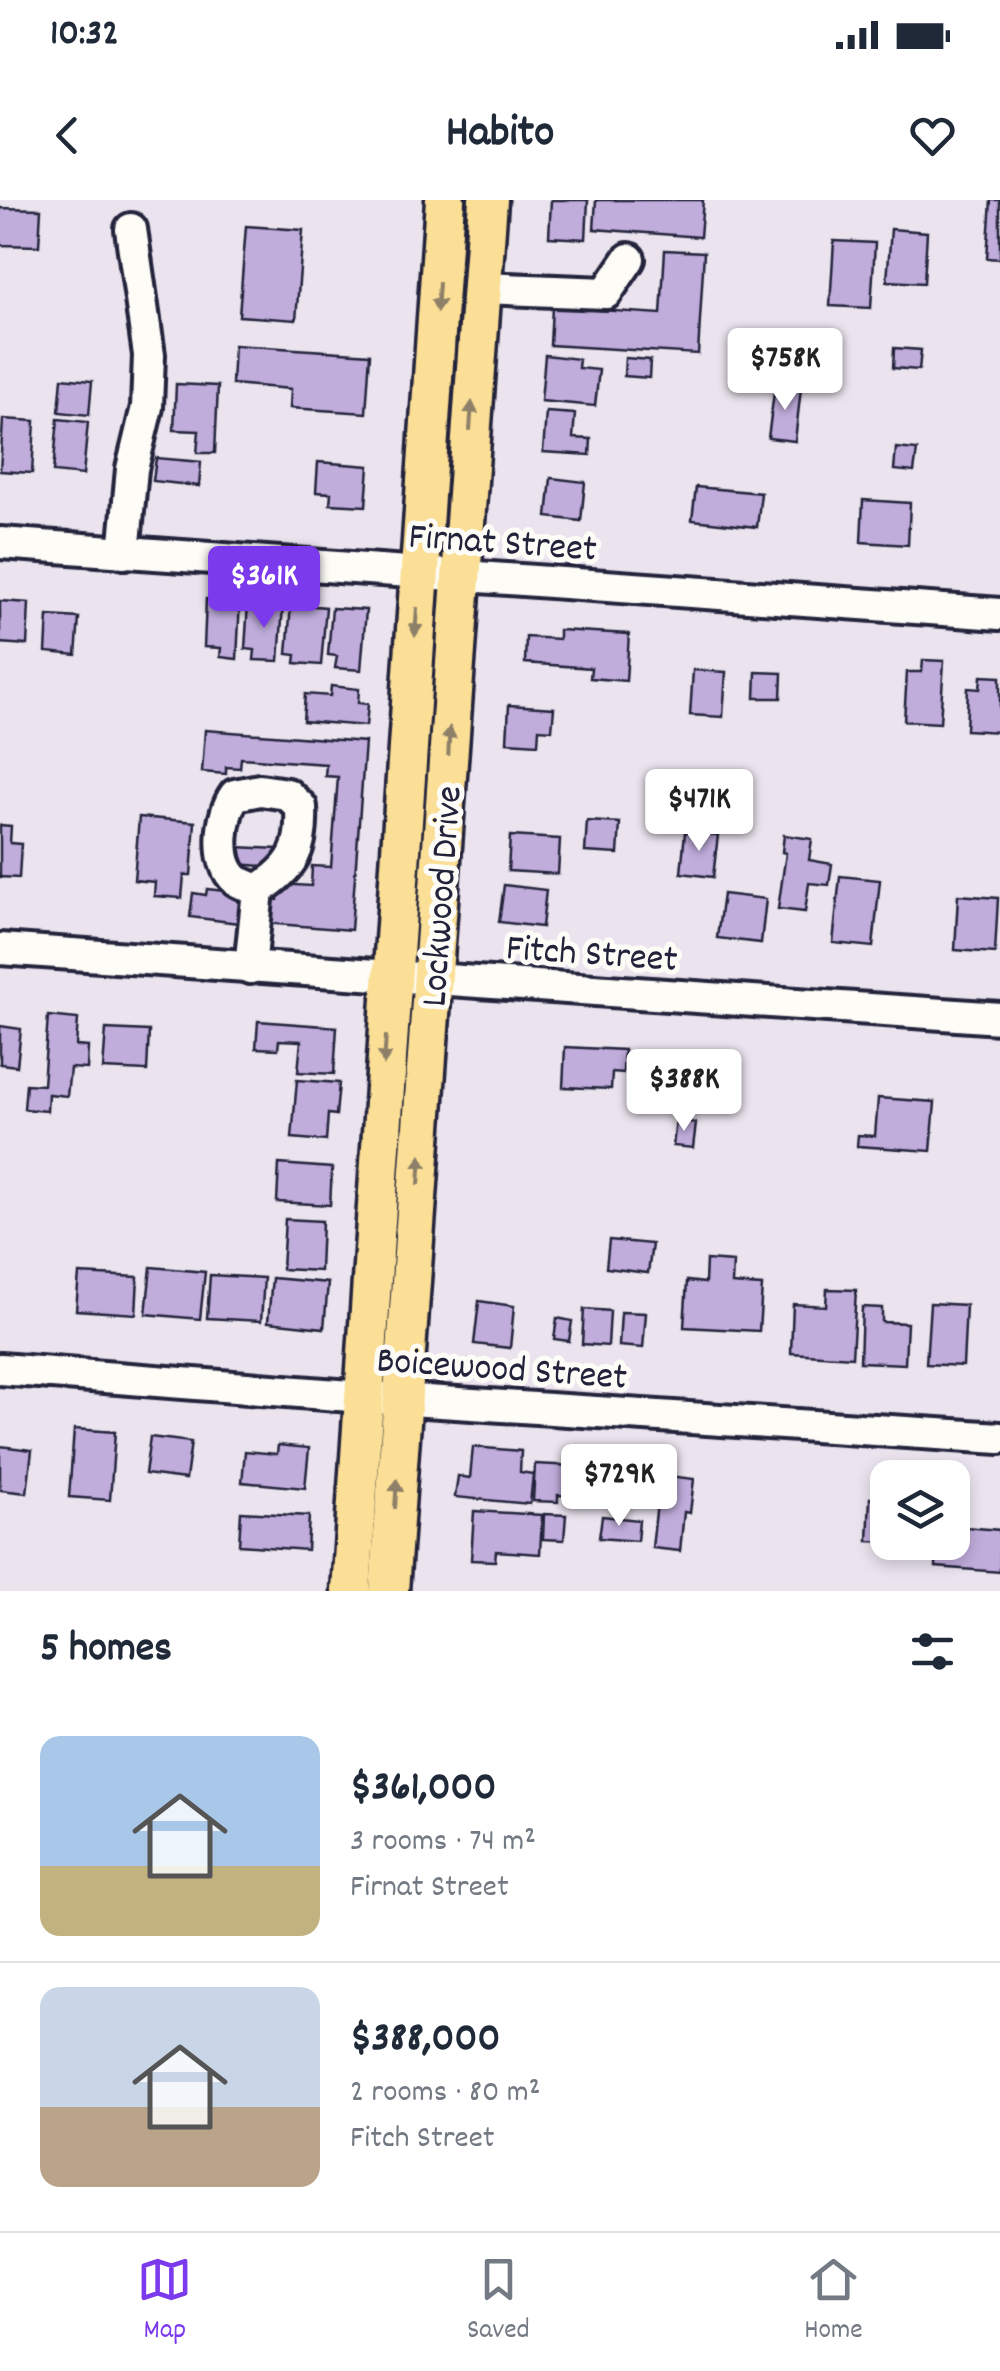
<!DOCTYPE html>
<meta charset="utf-8">
<style>
:root{--surface:#fff;--page:#f2f2f3;--text:#1f2937;--muted:#747a83;--line:#e0e1e3;--accent:#7c3aed}
body{margin:0;font-family:Dekko,sans-serif;background:var(--page);color:var(--text);height:100vh;display:flex;flex-direction:column;font-size:38px;white-space:nowrap}
*{box-sizing:border-box;margin:0}
p{font-size:32px;color:var(--muted)}
.icon{flex:none;width:55px;height:55px;fill:none;stroke:currentColor;stroke-width:2;stroke-linecap:round;stroke-linejoin:round}
.map{position:relative;height:1391px;overflow:hidden}
.side{display:flex;flex-direction:column;background:var(--surface);flex:1}
.side>*{flex:none}
.tools{position:absolute;left:870px;top:1260px;display:grid;gap:20px}
.tools a{display:grid;place-items:center;width:100px;height:100px;border-radius:20px;background:var(--surface);box-shadow:0 5px 15px #0003;font-size:50px}
.price{position:absolute;translate:-50% -85px;padding:0 22px;border-radius:10px;background:#fff;color:#222;font-size:32px;line-height:65px;filter:drop-shadow(0 2px 5px #0008)}
.price::after{content:'';position:absolute;left:50%;top:60px;width:30px;height:22px;margin-left:-15px;background:inherit;clip-path:polygon(0 0,100% 0,50% 100%)}
.price.active{background:var(--accent);color:#fff}
ul{padding:0;list-style:none}
li{display:flex;align-items:center;gap:30px;height:250px;padding:0 40px}
li+li{border-top:2px solid var(--line)}
li span{display:grid;place-items:center;flex:none;width:280px;height:200px;border-radius:20px;color:#555}
li>.icon{margin-inline-start:auto}
span .icon{width:120px;height:120px;fill:#fffc;stroke-width:1}
li b{font-size:42px}
h2{display:flex;justify-content:space-between;align-items:center;height:120px;padding:0 40px;font-size:42px}
.status{display:flex;justify-content:space-between;align-items:center;height:70px;padding:0 50px;background:var(--surface);direction:ltr}
.status svg{height:28px;fill:currentColor}
header{display:flex;justify-content:space-between;align-items:center;height:130px;padding:0 40px;background:var(--surface);font-size:45px;font-weight:700}
.tabs{display:flex;justify-content:space-around;align-items:center;height:140px;border-top:2px solid var(--line);background:var(--surface);font-size:28px;color:var(--muted)}
.tabs a{display:grid;justify-items:center;gap:5px}
.tabs .active{color:var(--accent)}
.map>svg:first-child{display:block}
.building{fill:#c1addc;stroke:#22223b;stroke-width:2.5}
.lines{fill:none;stroke-linecap:round;stroke-linejoin:round}
.minor-casing{stroke:#22223b;stroke-width:38}
.major-casing{stroke:#22223b;stroke-width:45}
.minor{stroke:#fdfcf7;stroke-width:30}
.major{stroke:#fbdf96;stroke-width:38}
.oneway{fill:#8e8068}
.labels{text-anchor:middle;stroke-width:10;stroke-linejoin:round;paint-order:stroke}
.street-label{font-size:38px;fill:#22223b;stroke:#fdfcf7}
</style>
<div class="status"><b>10:32</b><svg viewBox="0 0 49 12"><path d="M0 12V9h3v3zM5 12V6h3v6zM10 12V3h3v9zM15 12V0h3v12zM26 1h20v11H26zM47 4h2v5h-2z"/></svg></div>
<header><svg class="icon" aria-label="back" viewBox="0 0 24 24"><path d="M15 5l-7 7 7 7"/></svg>Habito<svg class="icon" aria-label="heart" viewBox="0 0 24 24"><path d="M12 20l-8-8c-3-5 5-10 8-4 3-6 11-1 8 4z"/></svg></header>
<div class="map">
<svg width="1000" height="1391" viewBox="0 0 1000 1391">
<rect width="100%" height="100%" fill="#ebe4ef"/>
<filter id="ink" filterUnits="userSpaceOnUse"><feTurbulence type="fractalNoise" baseFrequency=".01" numOctaves="2"/><feDisplacementMap in="SourceGraphic" scale="20" xChannelSelector="R" yChannelSelector="G"/><feConvolveMatrix kernelMatrix="1 2 1 2 8 2 1 2 1" color-interpolation-filters="sRGB"/></filter>
<g filter="url(#ink)">
<g class="building">
<polygon points="551,0 588,0 586,39 549,37"/>
<polygon points="596,0 703,0 700,37 594,29"/>
<polygon points="991,0 1000,0 1000,59 987,58"/>
<polygon points="0,8 41,9 39,46 0,45"/>
<polygon points="246,26 303,30 296,120 239,116"/>
<polygon points="891,29 927,32 924,83 887,81"/>
<polygon points="834,41 875,43 871,108 830,106"/>
<polygon points="665,50 704,52 698,154 550,145 552,107 661,114"/>
<polygon points="234,145 370,154 366,213 290,208 291,189 232,184"/>
<polygon points="894,148 921,150 919,170 893,168"/>
<polygon points="545,155 579,159 578,168 599,170 595,206 541,201"/>
<polygon points="625,158 650,160 649,178 624,176"/>
<polygon points="62,178 92,181 89,215 59,212"/>
<polygon points="176,184 218,186 215,253 197,253 199,231 174,230"/>
<polygon points="775,185 801,188 795,241 768,238"/>
<polygon points="546,212 575,214 573,238 591,239 590,255 543,252"/>
<polygon points="3,219 35,221 32,273 0,271"/>
<polygon points="58,219 88,222 83,275 53,272"/>
<polygon points="896,248 917,250 914,272 894,270"/>
<polygon points="156,258 201,262 199,286 153,281"/>
<polygon points="318,262 369,266 366,306 330,304 331,293 316,292"/>
<polygon points="551,278 585,282 581,321 547,317"/>
<polygon points="696,287 761,293 757,327 692,320"/>
<polygon points="863,300 910,303 908,345 861,342"/>
<polygon points="206,399 240,400 237,459 220,457 221,448 204,447"/>
<polygon points="0,401 29,403 27,445 0,443"/>
<polygon points="248,403 283,405 279,461 254,460 255,450 245,449"/>
<polygon points="291,404 326,407 321,465 295,463 296,455 287,454"/>
<polygon points="332,408 366,410 361,470 335,468 337,456 328,455"/>
<polygon points="48,416 79,418 76,455 46,452"/>
<polygon points="559,430 629,434 626,481 590,478 591,468 525,463 526,437 559,439"/>
<polygon points="923,460 944,461 940,523 904,521 907,472 922,472"/>
<polygon points="693,470 726,472 723,517 690,515"/>
<polygon points="756,472 782,473 781,498 755,498"/>
<polygon points="981,476 1000,477 1000,532 966,530 968,488 980,489"/>
<polygon points="331,486 359,489 358,503 368,504 366,526 303,521 305,494 330,496"/>
<polygon points="509,505 554,508 552,530 539,529 538,544 507,542"/>
<polygon points="205,530 365,542 351,730 265,723 267,699 278,700 279,684 311,686 312,666 331,667 338,577 325,576 326,564 241,558 240,568 226,567 226,574 202,572"/>
<polygon points="139,617 195,622 191,675 184,675 182,698 154,696 155,682 134,680"/>
<polygon points="587,621 620,623 618,654 585,652"/>
<polygon points="0,625 11,626 10,643 21,644 19,678 0,677"/>
<polygon points="685,632 718,635 713,677 681,673"/>
<polygon points="784,635 812,639 809,660 832,664 829,685 809,683 805,712 778,709 786,653 782,652"/>
<polygon points="510,636 560,639 558,674 508,671"/>
<polygon points="236,647 278,649 278,667 235,664"/>
<polygon points="840,676 880,680 873,747 833,743"/>
<polygon points="504,685 546,690 542,727 499,722"/>
<polygon points="207,689 243,693 239,723 190,717 193,693 206,695"/>
<polygon points="723,694 766,699 761,743 717,738"/>
<polygon points="958,695 998,698 995,753 955,750"/>
<polygon points="48,816 78,819 76,846 88,847 87,869 70,868 67,896 48,894 47,911 24,909 26,884 43,885"/>
<polygon points="258,821 337,827 334,874 298,872 301,841 279,840 278,849 256,848"/>
<polygon points="0,826 21,829 17,866 0,864"/>
<polygon points="106,829 149,831 147,871 103,869"/>
<polygon points="565,847 624,850 623,873 612,872 611,889 563,887"/>
<polygon points="690,860 740,863 737,906 688,902"/>
<polygon points="297,880 339,883 336,915 328,914 326,941 292,938"/>
<polygon points="878,898 935,902 931,951 857,946 858,935 875,936"/>
<polygon points="676,920 696,923 693,948 673,946"/>
<polygon points="279,964 332,968 330,1005 277,1002"/>
<polygon points="285,1019 322,1021 320,1071 282,1069"/>
<polygon points="609,1040 652,1044 648,1073 606,1068"/>
<polygon points="706,1060 733,1062 732,1084 762,1086 759,1131 684,1127 687,1081 705,1083"/>
<polygon points="151,1067 205,1072 200,1119 146,1114"/>
<polygon points="79,1074 138,1077 136,1114 76,1110"/>
<polygon points="210,1075 264,1078 261,1121 207,1118"/>
<polygon points="272,1078 328,1083 324,1128 268,1122"/>
<polygon points="827,1089 856,1090 852,1157 791,1153 793,1104 826,1106"/>
<polygon points="479,1101 514,1106 510,1148 474,1144"/>
<polygon points="930,1103 966,1105 963,1166 926,1164"/>
<polygon points="862,1107 882,1108 882,1122 907,1123 905,1164 860,1162"/>
<polygon points="584,1109 610,1111 608,1146 582,1144"/>
<polygon points="621,1112 646,1113 643,1148 619,1146"/>
<polygon points="557,1118 572,1121 569,1141 554,1139"/>
<polygon points="74,1229 115,1232 110,1300 69,1297"/>
<polygon points="150,1237 191,1242 186,1279 145,1274"/>
<polygon points="278,1245 309,1248 305,1288 242,1282 245,1251 277,1254"/>
<polygon points="0,1246 32,1250 27,1293 0,1290"/>
<polygon points="473,1247 521,1251 520,1272 533,1274 530,1304 455,1297 458,1276 470,1278"/>
<polygon points="591,1251 607,1252 606,1259 633,1261 630,1307 587,1304"/>
<polygon points="535,1264 575,1266 573,1296 558,1295 558,1302 533,1301"/>
<polygon points="660,1275 694,1279 690,1313 684,1312 680,1351 652,1348"/>
<polygon points="870,1298 888,1299 888,1342 868,1341"/>
<polygon points="474,1311 542,1315 540,1354 496,1351 495,1361 471,1360"/>
<polygon points="241,1312 309,1316 307,1350 239,1345"/>
<polygon points="544,1314 566,1315 564,1340 543,1339"/>
<polygon points="602,1316 639,1320 637,1341 599,1338"/>
<polygon points="952,1326 1000,1330 1000,1372 936,1367 937,1342 952,1342"/>
</g>
<g class="lines">
<g class="minor-casing">
<g id="minor">
<polyline points="481,88 606,93 629,59"/>
<polyline points="0,343 1000,414"/>
<polyline points="124,353 132,269 147,207 149,155 131,29"/>
<path d="M260,590L287,594L301,607C303,649 294,667 258,690C252,687 241,684 236,680C215,662 221,614 235,595Z"/>
<polyline points="0,749 1000,818"/>
<polyline points="250,768 258,690"/>
<polyline points="0,1169 364,1197 1000,1238"/>
</g>
</g>
<g class="major-casing">
<g id="major">
<polyline points="351,1391 445,0"/>
<polyline points="389,1391 488,0"/>
</g>
</g>
<use href="#minor" class="minor"/>
<use href="#major" class="major"/>
</g>
<defs><path id="oneway-solid" d="M-6-.8H1V-3.2L6.5 0L1 3.2V.8H-6Z" transform="scale(2.5)"/></defs>
<g class="oneway">
<use href="#oneway-solid" transform="translate(438 97) rotate(94)"/>
<use href="#oneway-solid" transform="translate(471 216) rotate(-86)"/>
<use href="#oneway-solid" transform="translate(416 422) rotate(94)"/>
<use href="#oneway-solid" transform="translate(449 541) rotate(-87)"/>
<use href="#oneway-solid" transform="translate(385 850) rotate(94)"/>
<use href="#oneway-solid" transform="translate(420 970) rotate(-86)"/>
<use href="#oneway-solid" transform="translate(396 1294) rotate(-86)"/>
</g>
</g>
<g class="labels">
<g class="street-label">
<text transform="translate(503 340) rotate(4)" y="13">Firnat Street</text>
<text transform="translate(439 696) rotate(-86)" y="13">Lockwood Drive</text>
<text transform="translate(592 751) rotate(4)" y="13">Fitch Street</text>
<text transform="translate(502 1166) rotate(4)" y="13">Boicewood Street</text>
</g>
</g>
</svg>
<div class="tools">
<a><svg class="icon" aria-label="layers" viewBox="0 0 24 24"><path d="M12 4l9 5-9 5-9-5zM3 14l9 5 9-5"/></svg></a>
</div>
<b class="price" style="left:785px;top:213px">$758K</b>
<b class="price active" style="left:264px;top:431px">$361K</b>
<b class="price" style="left:699px;top:654px">$471K</b>
<b class="price" style="left:684px;top:934px">$388K</b>
<b class="price" style="left:619px;top:1329px">$729K</b>
</div>
<section class="side">
<h2>5 homes<svg class="icon" aria-label="filters" viewBox="0 0 24 24"><path d="M4 7h16M4 17h16"/><circle cx="9" cy="7" r="2"/><circle cx="15" cy="17" r="2"/></svg></h2>
<ul>
<li><span style="background:linear-gradient(#a9c7e8 65%,#c2b280 0)"><svg class="icon" aria-label="home" viewBox="0 0 24 24"><path d="M3 11l9-7 9 7M6 9v11h12V9"/></svg></span><div><b>$361,000</b><p>3 rooms · 74 m²</p><p>Firnat Street</p></div></li>
<li><span style="background:linear-gradient(#c9d6e8 60%,#b9a48a 0)"><svg class="icon" aria-label="home" viewBox="0 0 24 24"><path d="M3 11l9-7 9 7M6 9v11h12V9"/></svg></span><div><b>$388,000</b><p>2 rooms · 80 m²</p><p>Fitch Street</p></div></li>
</ul>
</section>
<nav class="tabs">
<a class="active"><svg class="icon" aria-label="map" viewBox="0 0 24 24"><path d="M3 6l6-2 6 2 6-2v14l-6 2-6-2-6 2zM9 4v14M15 6v14"/></svg>Map</a>
<a><svg class="icon" aria-label="saved" viewBox="0 0 24 24"><path d="M7 4h10v16l-5-4-5 4z"/></svg>Saved</a>
<a><svg class="icon" aria-label="home" viewBox="0 0 24 24"><path d="M3 11l9-7 9 7M6 9v11h12V9"/></svg>Home</a>
</nav>
